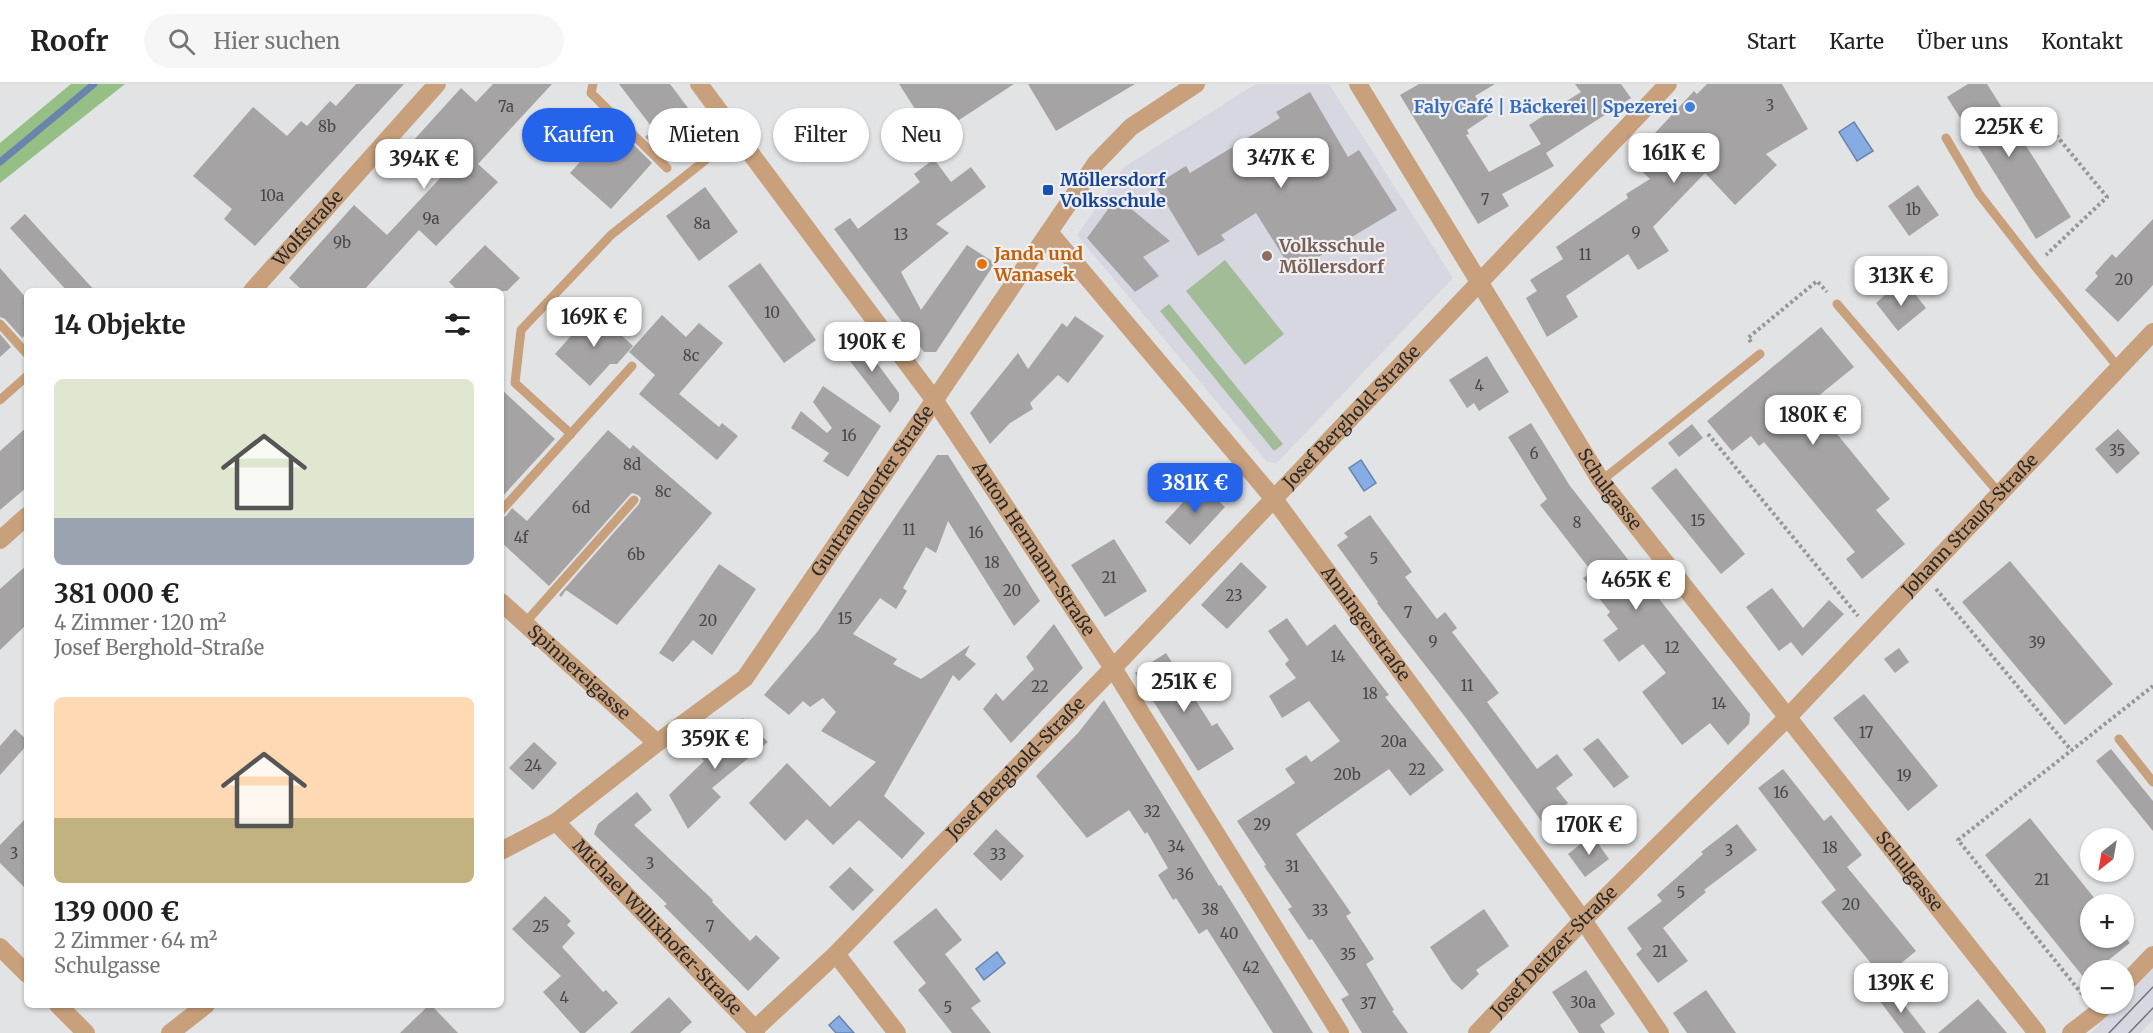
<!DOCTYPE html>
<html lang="de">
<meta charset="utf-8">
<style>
:root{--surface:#fff;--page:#f6f6f6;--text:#222;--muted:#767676;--line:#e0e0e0;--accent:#2563eb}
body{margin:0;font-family:Merriweather,serif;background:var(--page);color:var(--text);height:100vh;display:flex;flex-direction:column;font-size:22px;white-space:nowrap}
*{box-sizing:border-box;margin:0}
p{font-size:20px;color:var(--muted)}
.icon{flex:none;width:33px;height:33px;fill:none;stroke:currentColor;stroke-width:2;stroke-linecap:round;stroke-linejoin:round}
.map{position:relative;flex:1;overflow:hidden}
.drawer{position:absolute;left:24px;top:204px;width:480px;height:720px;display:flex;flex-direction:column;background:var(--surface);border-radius:9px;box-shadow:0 2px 4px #0004}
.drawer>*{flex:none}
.top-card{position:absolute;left:522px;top:24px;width:570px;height:54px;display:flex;gap:12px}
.needle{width:39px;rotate:211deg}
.fabs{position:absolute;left:2080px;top:744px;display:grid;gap:12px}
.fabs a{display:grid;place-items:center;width:54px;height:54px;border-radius:50%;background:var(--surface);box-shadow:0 2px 4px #0004;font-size:30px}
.price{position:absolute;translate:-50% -51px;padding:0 14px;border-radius:12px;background:#fff;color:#222;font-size:20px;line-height:39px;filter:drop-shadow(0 2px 3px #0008)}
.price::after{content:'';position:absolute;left:50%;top:36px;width:18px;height:14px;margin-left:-9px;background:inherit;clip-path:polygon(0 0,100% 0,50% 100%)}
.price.active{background:var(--accent);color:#fff}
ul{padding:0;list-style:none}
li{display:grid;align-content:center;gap:12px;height:318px;padding:0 30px}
li span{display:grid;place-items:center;height:186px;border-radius:9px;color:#555}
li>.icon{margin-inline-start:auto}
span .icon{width:108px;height:108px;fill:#fffc;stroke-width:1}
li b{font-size:26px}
h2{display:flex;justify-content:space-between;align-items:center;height:72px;padding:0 30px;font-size:26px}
.pill{padding:0 21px;border-radius:27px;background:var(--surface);box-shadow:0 2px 4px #0004;font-size:21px;line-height:54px}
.pill.active{background:var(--accent);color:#fff}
header{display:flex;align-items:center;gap:36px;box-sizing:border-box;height:84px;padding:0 30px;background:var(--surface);border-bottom:2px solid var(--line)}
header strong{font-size:28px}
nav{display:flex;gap:33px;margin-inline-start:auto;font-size:21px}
.search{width:420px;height:54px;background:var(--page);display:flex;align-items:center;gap:15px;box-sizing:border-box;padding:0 21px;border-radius:33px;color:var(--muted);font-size:22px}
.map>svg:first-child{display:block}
.built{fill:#d6d7e0}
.green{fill:#a2bc97}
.forest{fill:#96bf85}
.water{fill:#86ace4;stroke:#6a85ac;stroke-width:1.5}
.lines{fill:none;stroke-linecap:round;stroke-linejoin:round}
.stream{stroke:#6a85ac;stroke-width:7}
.building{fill:#a5a3a4}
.path{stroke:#979798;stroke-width:4;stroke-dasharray:3 3;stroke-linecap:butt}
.service{stroke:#c8a07c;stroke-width:9}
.minor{stroke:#c8a07c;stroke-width:18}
.tram{stroke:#727273;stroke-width:1.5}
.shop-dot{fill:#3f7fe0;stroke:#f0f0f2;stroke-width:2}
.transit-dot{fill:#1a4fb4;stroke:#f0f0f2;stroke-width:2}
.education-dot{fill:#8d6e63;stroke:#f0f0f2;stroke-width:2}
.food-dot{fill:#e8710a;stroke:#f0f0f2;stroke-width:2}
.labels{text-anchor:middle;stroke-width:4.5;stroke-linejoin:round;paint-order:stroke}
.number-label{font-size:15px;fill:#484848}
.shop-label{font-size:18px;font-weight:bold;fill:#366cbe;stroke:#f0f0f2;text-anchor:end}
.transit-label{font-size:18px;font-weight:bold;fill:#164399;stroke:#f0f0f2;text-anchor:start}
.street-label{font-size:18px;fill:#292929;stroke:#f0f0f2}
.education-label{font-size:18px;font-weight:bold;fill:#785e54;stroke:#f0f0f2;text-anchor:start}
.food-label{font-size:18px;font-weight:bold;fill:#c56008;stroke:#f0f0f2;text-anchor:start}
</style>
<header>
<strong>Roofr</strong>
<div class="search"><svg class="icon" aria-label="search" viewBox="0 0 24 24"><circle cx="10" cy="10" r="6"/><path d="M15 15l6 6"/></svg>Hier suchen</div>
<nav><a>Start</a><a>Karte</a><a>Über uns</a><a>Kontakt</a></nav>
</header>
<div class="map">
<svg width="2153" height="949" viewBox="0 0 2153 949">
<rect width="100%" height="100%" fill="#e2e3e5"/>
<g class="built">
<polygon points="1256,0 1329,0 1453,194 1277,379 1267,378 1077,151 1124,83"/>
<polygon points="2153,885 2153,936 2140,949 2091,949 2119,920 2124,920 2124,915"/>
</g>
<g class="green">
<polygon points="1225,176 1284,250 1245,281 1186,207"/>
<polygon points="1169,220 1283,360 1274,367 1160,227"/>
</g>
<polygon class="forest" points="71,0 125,0 0,99 0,59"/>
<g class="water">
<polygon points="1854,38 1873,67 1857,77 1839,48"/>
<polygon points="1361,376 1376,399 1364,407 1349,384"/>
<polygon points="997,868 1005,879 984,896 976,885"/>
<polygon points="839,932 854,949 836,949 829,941"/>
</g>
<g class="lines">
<polyline class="stream" points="0,78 94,0"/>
</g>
<g class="building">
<polygon points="356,0 404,0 255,162 224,135 232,125 193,92 253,23 287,52 301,37 307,42 330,17 336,22"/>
<polygon points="493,0 552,0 478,80 498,98 436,162 419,146 363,207 303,207 289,194 354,121 387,151 445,89 412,58 461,4 476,18"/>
<polygon points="619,0 670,0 710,53 682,74 678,68 674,72 667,63 661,69 645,53 654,46"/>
<polygon points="899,0 1014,0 933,53"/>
<polygon points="1028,0 1135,0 1056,47"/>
<polygon points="1419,0 1495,0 1475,12 1488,32 1467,46 1469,50 1466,51 1489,88 1541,60 1529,41 1581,8 1575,0 1621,0 1631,14 1546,69 1554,82 1502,110 1509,122 1478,140 1400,11"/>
<polygon points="1707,0 1782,0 1808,45 1766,70 1777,81 1735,121 1705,89 1653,143 1669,167 1638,186 1628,170 1566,212 1578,233 1547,253 1526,214 1537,207 1530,196 1563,175 1556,163 1628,114 1626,110 1650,95 1630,76 1694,7 1697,10"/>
<polygon points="1968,0 1987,0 2071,133 2036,155 1947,13"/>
<polygon points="1310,8 1348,73 1359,66 1397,126 1293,188 1256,129 1221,151 1225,156 1198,172 1155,101 1186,82 1190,89 1280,34 1276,28"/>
<polygon points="580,32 603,53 608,46 629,65 634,61 652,79 611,125 570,89 587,70 564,50"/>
<polygon points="934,75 951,98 971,83 986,103 936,140 949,149 901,188 921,226 967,161 995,179 936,268 924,268 834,145 850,134 858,145 920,98 914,90"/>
<polygon points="1918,101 1939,131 1909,152 1888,122"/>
<polygon points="705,103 738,148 699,177 666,132"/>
<polygon points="1117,113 1170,157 1143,173 1159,192 1135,208 1087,154"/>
<polygon points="25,130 95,207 67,207 10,144"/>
<polygon points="2153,135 2153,201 2118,238 2085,206 2098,192 2095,189 2112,170 2116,174"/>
<polygon points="485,161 520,194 507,207 458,207 449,198"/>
<polygon points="760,179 816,256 784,279 728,202"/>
<polygon points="0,184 27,215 27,249 22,254 5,235 0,233"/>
<polygon points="1908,201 1926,224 1898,247 1876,219 1893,204 1897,210"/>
<polygon points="594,226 633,262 617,280 610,280 590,302 555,270"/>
<polygon points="662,231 686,253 699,239 723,259 679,310 719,343 722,339 738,352 717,376 639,310 655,291 629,268"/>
<polygon points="1075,232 1104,252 1068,299 1058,291 1030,319 1033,325 1010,339 990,360 970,329 1018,269 1028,285 1062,239 1067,243"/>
<polygon points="1821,243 1854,283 1811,318 1890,415 1876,426 1905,460 1862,495 1846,475 1855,468 1764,358 1759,362 1751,352 1732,367 1707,337"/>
<polygon points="854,248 899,309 899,316 890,329 843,268"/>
<polygon points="0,250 11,263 0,273"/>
<polygon points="1487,272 1509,308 1479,327 1474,319 1467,324 1449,296"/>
<polygon points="823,302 881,342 848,393 823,377 829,369 791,344 801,327 827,349 832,344 813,318"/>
<polygon points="501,305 555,355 501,414"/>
<polygon points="1531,339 1570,402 1750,630 1749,640 1728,661 1710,639 1682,661 1642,608 1666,589 1643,560 1619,578 1603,556 1618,545 1607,531 1610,528 1583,494 1592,488 1540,421 1547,415 1508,353"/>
<polygon points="1692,340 1703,354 1679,373 1668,359"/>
<polygon points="27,343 27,403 0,426 0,367"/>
<polygon points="2118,345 2140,369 2117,390 2095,365"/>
<polygon points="608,346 630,365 633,361 712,429 617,541 566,506 561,513 559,511 639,420 641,414 638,411 632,409 629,412 549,502 501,458 501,434 506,432 512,424 527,437"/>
<polygon points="937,371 948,371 1040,517 1014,542 948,437 936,469 926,463 903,504 907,507 896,525 880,514 853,550 897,575 893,580 921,595 970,561 965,571 976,580 959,597 953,591 884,712 925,749 902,775 859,736 833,761 807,735 785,757 749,719 787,679 830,723 876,678 821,647 836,628 823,614 810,623 803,617 789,631 764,611 818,547"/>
<polygon points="1676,384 1745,470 1721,490 1651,404"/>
<polygon points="1200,400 1225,423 1190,461 1165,438"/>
<polygon points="1370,431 1412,488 1405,493 1437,535 1445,528 1457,544 1452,548 1499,609 1487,618 1537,685 1557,670 1573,691 1556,704 1568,719 1542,738 1466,634 1377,519 1378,518 1337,461 1348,453 1344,449"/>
<polygon points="1114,455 1147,507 1105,533 1071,481"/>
<polygon points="2010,477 2113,600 2065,641 1962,518"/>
<polygon points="1241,478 1267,503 1227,545 1201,521"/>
<polygon points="719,480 756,505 712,571 693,556 673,578 659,569"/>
<polygon points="27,481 27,540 0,566 0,505"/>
<polygon points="1772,504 1803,544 1829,516 1844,530 1802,572 1791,558 1779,567 1746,523"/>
<polygon points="1287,534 1307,562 1335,540 1389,611 1385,613 1444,686 1410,712 1389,685 1296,750 1351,829 1346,832 1374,875 1366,880 1394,926 1392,927 1408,949 1362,949 1341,915 1349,911 1312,855 1309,856 1288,825 1292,823 1264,782 1266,781 1237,737 1295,699 1285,685 1306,671 1311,678 1340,657 1309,617 1282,634 1269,612 1296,594 1285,580 1289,576 1268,547"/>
<polygon points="1054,540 1083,584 1011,659 983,625 996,609 1003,617 1034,585 1026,573"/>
<polygon points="1899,564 1909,578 1895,589 1884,575"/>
<polygon points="1166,569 1212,642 1217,639 1234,665 1198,687 1135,589"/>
<polygon points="1864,610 1938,702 1908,727 1833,634"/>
<polygon points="1104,616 1219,802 1221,801 1313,949 1273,949 1207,845 1199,850 1176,814 1173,816 1158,791 1168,784 1147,748 1145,750 1129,726 1087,754 1036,692 1078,649"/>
<polygon points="743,634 768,658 712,704 721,713 688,745 669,711 704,677 697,669"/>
<polygon points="15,645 27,656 27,661 0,691 0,662"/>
<polygon points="1598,654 1629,693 1614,704 1583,665"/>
<polygon points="534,658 557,679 533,706 509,684"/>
<polygon points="2111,665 2153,717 2153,747 2096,677"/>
<polygon points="1783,685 1824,737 1831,731 1862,771 1847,783 1916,867 1883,894 1821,818 1836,806 1758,704"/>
<polygon points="637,708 652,726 634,741 713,816 712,818 750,857 756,851 780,874 748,907 664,822 667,820 594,750 598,740"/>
<polygon points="27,733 27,806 0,779 0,761"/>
<polygon points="2030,734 2099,820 2091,820 2091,854 2124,854 2124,852 2130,859 2096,886 2091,886 2091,890 2085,895 1985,771"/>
<polygon points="1737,740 1757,766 1704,806 1706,808 1663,844 1688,877 1658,899 1636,870 1642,865 1627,844 1662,817 1657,811 1703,770 1701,768"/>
<polygon points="996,745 1024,772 1001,797 973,770"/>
<polygon points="1592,751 1609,775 1585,793 1568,770"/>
<polygon points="850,783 874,806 853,827 829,803"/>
<polygon points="545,812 571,837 567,841 575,849 562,863 603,908 606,906 618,919 585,949 580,949 543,908 561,892 512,845"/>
<polygon points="936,824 962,856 945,870 981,917 971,924 991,949 952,949 918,906 926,899 893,858"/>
<polygon points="1484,825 1509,862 1476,886 1479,890 1462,906 1452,897 1430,863"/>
<polygon points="1586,886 1615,930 1600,941 1605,949 1579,949 1552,908"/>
<polygon points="1892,905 1926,949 1904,949 1879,916"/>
<polygon points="1706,906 1736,949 1687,949 1673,929"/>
<polygon points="669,913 692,938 680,949 630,949"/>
<polygon points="1978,915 2007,949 1938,949"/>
<polygon points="429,921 431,921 458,949 400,949"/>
</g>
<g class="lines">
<g class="path">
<polyline points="2037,28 2107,113 2046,171"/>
<polyline points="1751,258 1748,254 1817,197 1827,208"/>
<polyline points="1708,350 1858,532"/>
<polyline points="1936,505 2071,666"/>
<polyline points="2086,915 1958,756 2153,602"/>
</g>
<g class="service">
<polyline points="593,0 591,9 667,84"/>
<polyline points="1946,54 1979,110 2035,182 2118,283"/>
<polyline points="1837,220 1999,409"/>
<polyline points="0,240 27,270"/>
<polyline points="0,316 27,292"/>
<polyline points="571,350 515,299 521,246 611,151 737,51"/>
<polyline points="1601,397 1760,270"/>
<polyline points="501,427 632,282"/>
<polyline points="525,539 634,416"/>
<polyline points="2119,655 2153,698"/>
</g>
<g class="minor">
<path id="s1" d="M699,0L935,317L1113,584L1340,949"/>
<path id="s2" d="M1358,0L1601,397L2037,949"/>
<path id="s3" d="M1049,148L1274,415L1583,836L1660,949"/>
<path id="s4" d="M252,207L437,0"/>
<polyline points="0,456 27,432"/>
<path id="s5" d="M501,518L657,659"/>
<path id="s6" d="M556,738L755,945L756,949"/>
<path id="s7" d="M501,767L556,738L657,659L745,594L1096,79L1131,43L1196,0"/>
<polyline points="0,863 27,890"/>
<polyline points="836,870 897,949"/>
<polyline points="2124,901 2153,871"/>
<polyline points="58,921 86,949"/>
<path id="s8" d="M755,945L836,870L1113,584L1668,0"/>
<polyline points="170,949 206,921"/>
<path id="s9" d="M1477,949L1583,836L1787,634L2153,248"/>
<polyline points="2071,949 2097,929 2107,920"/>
</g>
<g class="tram">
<polyline points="2109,949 2153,903"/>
<polyline points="2129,949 2153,924"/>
</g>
</g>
<circle class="shop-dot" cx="1690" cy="23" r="6"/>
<rect class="transit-dot" x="1042" y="100" width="12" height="12" rx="3"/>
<circle class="education-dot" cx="1267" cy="172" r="6"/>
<circle class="food-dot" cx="982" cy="180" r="6"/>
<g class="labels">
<g class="number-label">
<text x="1770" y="27">3</text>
<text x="506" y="28">7a</text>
<text x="327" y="48">8b</text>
<text x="272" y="117">10a</text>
<text x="1485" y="121">7</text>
<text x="1913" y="131">1b</text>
<text x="431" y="140">9a</text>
<text x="702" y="145">8a</text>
<text x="1636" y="154">9</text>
<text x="901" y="156">13</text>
<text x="342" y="164">9b</text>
<text x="1585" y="176">11</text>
<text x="2124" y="201">20</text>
<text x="772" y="234">10</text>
<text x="691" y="277">8c</text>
<text x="1479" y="307">4</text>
<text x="849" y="357">16</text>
<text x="2117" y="372">35</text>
<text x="1534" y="375">6</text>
<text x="632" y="386">8d</text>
<text x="663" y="413">8c</text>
<text x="581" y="429">6d</text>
<text x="1698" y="442">15</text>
<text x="1577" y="444">8</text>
<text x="909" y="451">11</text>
<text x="976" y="454">16</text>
<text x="521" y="459">4f</text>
<text x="636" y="476">6b</text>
<text x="1374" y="480">5</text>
<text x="992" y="484">18</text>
<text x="1109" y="499">21</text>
<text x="1012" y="512">20</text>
<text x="1234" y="517">23</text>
<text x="1408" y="534">7</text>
<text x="845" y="540">15</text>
<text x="708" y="542">20</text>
<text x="1433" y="563">9</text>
<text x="2037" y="564">39</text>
<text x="1672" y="569">12</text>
<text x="1338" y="578">14</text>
<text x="1467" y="607">11</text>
<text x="1040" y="608">22</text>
<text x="1370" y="615">18</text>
<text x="1719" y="625">14</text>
<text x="1866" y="654">17</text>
<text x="1394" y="663">20a</text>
<text x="533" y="687">24</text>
<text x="1417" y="691">22</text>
<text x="1347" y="696">20b</text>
<text x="1904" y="697">19</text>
<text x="1781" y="714">16</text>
<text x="1152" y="733">32</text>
<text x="1262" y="746">29</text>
<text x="1176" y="768">34</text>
<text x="1830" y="769">18</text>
<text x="1729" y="772">3</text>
<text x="14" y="775">3</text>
<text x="998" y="776">33</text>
<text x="650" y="785">3</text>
<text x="1292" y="788">31</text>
<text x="1185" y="796">36</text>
<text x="2042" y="801">21</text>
<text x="1681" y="814">5</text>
<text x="1851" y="826">20</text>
<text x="1210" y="831">38</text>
<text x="1320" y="832">33</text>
<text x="541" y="848">25</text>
<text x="710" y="848">7</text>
<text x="1229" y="855">40</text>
<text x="1660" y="873">21</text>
<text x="1348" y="876">35</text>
<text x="1251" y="889">42</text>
<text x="564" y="919">4</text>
<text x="1583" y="924">30a</text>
<text x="1368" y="925">37</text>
<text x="948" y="929">5</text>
</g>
<g class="shop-label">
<text x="1678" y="29">Faly Café | Bäckerei | Spezerei</text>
</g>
<g class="transit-label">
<text x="1060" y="102">Möllersdorf<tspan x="1060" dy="21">Volksschule</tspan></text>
</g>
<g class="street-label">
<text dy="6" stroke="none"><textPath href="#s4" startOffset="84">Wolfstraße</textPath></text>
<text dy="6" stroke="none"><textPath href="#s8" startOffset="855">Josef Berghold-Straße</textPath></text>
<text dy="6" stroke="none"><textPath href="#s2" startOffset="477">Schulgasse</textPath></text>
<text dy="6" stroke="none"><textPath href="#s7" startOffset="526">Guntramsdorfer Straße</textPath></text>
<text dy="6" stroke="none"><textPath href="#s9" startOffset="708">Johann Strauß-Straße</textPath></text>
<text dy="6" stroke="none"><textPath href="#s1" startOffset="573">Anton Hermann-Straße</textPath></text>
<text dy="6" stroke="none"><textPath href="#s3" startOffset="504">Anningerstraße</textPath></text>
<text dy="6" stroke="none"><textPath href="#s5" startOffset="105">Spinnereigasse</textPath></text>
<text dy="6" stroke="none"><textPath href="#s8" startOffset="369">Josef Berghold-Straße</textPath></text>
<text dy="6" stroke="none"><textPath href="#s2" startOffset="963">Schulgasse</textPath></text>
<text dy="6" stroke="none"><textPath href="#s6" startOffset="146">Michael Willixhofer-Straße</textPath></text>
<text dy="6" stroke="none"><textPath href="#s9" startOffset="112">Josef Deitzer-Straße</textPath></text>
</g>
<g class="education-label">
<text x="1279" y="168">Volksschule<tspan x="1279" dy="21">Möllersdorf</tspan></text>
</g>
<g class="food-label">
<text x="994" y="176">Janda und<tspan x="994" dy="21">Wanasek</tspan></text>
</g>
</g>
</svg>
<div class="fabs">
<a><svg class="needle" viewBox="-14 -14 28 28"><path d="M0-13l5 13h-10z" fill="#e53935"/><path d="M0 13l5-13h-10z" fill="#767676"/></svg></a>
<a>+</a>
<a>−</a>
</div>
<b class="price" style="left:2009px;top:74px">225K €</b>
<b class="price" style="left:1674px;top:100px">161K €</b>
<b class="price" style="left:1281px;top:105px">347K €</b>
<b class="price" style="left:424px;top:106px">394K €</b>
<b class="price" style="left:1901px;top:223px">313K €</b>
<b class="price" style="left:594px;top:264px">169K €</b>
<b class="price" style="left:872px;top:289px">190K €</b>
<b class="price" style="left:1813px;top:362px">180K €</b>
<b class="price active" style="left:1195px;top:430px">381K €</b>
<b class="price" style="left:1636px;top:527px">465K €</b>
<b class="price" style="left:1184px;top:629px">251K €</b>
<b class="price" style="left:715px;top:686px">359K €</b>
<b class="price" style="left:1589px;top:772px">170K €</b>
<b class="price" style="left:1901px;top:930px">139K €</b>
<div class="top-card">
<a class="pill active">Kaufen</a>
<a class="pill">Mieten</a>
<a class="pill">Filter</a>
<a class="pill">Neu</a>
</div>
<section class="drawer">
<h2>14 Objekte<svg class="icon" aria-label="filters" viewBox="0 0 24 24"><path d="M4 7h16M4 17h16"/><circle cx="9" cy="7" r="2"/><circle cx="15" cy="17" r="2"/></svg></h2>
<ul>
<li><span style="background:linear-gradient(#dfe7d0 75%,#9aa5b1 0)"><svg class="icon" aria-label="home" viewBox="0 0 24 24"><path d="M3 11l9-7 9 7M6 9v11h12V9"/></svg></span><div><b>381 000 €</b><p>4 Zimmer · 120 m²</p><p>Josef Berghold-Straße</p></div></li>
<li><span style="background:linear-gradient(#ffd9b3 65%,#c2b280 0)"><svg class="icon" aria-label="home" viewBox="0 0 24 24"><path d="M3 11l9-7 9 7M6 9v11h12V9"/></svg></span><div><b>139 000 €</b><p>2 Zimmer · 64 m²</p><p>Schulgasse</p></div></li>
</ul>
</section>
</div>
